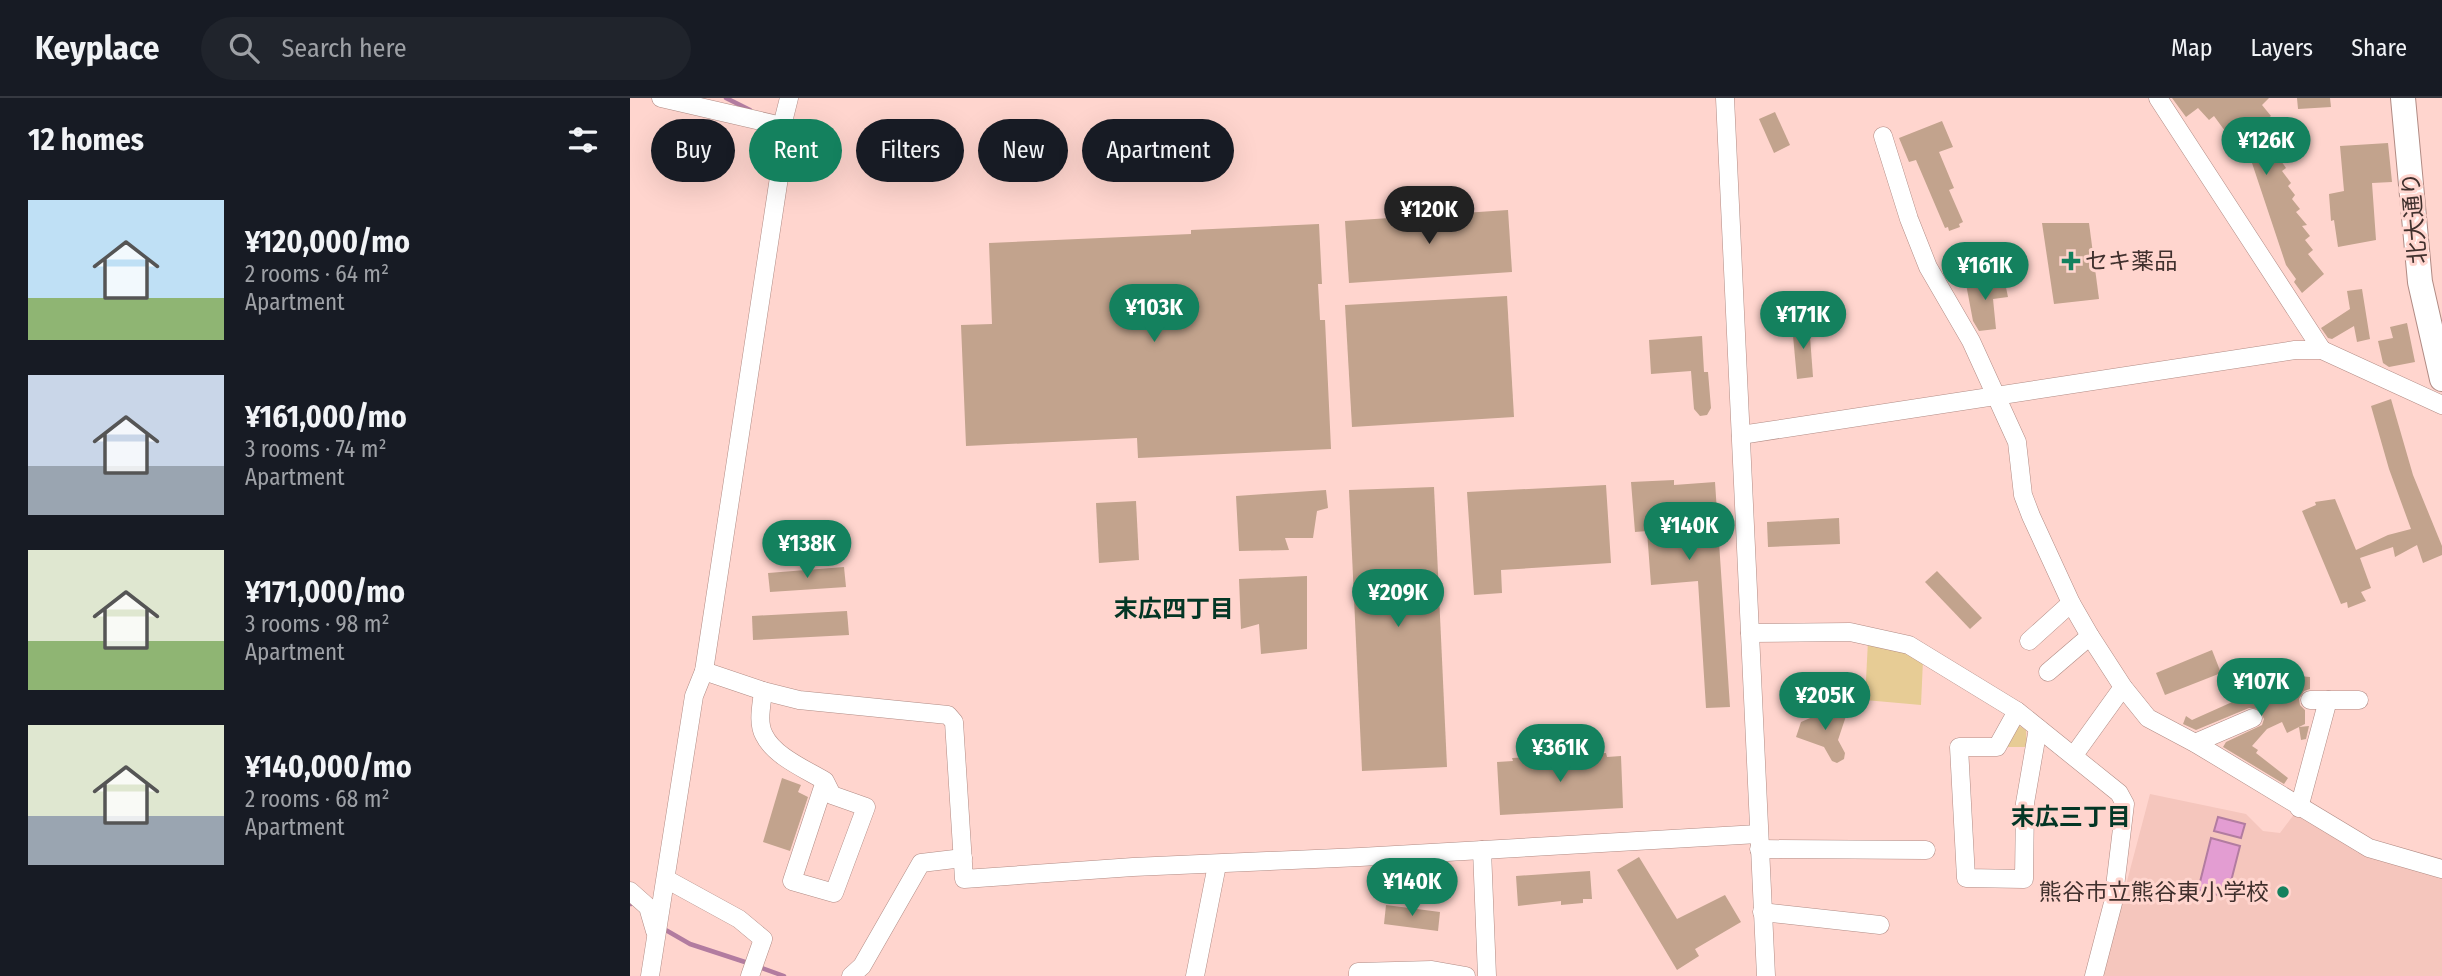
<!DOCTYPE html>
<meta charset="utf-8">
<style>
:root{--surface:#171b24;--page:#20242c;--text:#f1f3f6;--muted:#9ea1a6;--line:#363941;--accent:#14815e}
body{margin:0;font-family:"Fira Sans Condensed","Noto Sans JP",sans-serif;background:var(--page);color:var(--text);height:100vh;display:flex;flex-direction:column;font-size:26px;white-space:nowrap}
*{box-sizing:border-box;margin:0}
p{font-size:23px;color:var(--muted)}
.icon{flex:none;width:38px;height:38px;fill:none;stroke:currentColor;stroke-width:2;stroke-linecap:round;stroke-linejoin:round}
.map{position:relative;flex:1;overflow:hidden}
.sheet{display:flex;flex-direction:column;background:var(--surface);width:630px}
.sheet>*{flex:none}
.banner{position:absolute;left:21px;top:21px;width:665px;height:63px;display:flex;gap:14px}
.price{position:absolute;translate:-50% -60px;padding:0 16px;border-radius:24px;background:var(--accent);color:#fff;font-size:23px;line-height:46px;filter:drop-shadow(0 2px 4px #0008)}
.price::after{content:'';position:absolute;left:50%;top:42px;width:21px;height:16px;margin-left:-10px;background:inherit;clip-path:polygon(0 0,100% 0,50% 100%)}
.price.on{background:#222;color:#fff}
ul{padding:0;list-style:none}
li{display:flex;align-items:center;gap:21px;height:175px;padding:0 28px}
li span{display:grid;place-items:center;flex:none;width:196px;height:140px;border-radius:0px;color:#555}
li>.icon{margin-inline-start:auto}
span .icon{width:84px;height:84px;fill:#fffc;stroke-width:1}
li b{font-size:30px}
h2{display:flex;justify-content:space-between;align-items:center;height:84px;padding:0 28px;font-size:30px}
.pill{padding:0 24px;border-radius:32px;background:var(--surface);box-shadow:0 7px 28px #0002;font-size:24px;line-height:63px}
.pill.on{background:var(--accent);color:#fff}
header{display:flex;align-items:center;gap:42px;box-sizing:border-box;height:98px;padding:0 35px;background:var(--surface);border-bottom:2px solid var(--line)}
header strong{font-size:33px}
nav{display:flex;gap:38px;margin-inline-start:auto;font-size:24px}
.search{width:490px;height:63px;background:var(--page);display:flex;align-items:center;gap:18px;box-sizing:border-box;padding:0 24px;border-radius:38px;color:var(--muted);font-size:26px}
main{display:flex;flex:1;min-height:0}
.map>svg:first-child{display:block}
.built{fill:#f5c6bd}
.green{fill:#e7cc95}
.water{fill:#e39dd2;stroke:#b27ca0;stroke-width:2}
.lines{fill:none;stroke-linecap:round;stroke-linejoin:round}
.stream{stroke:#b27ca0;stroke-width:4.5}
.building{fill:#c2a38d}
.street-casing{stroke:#b18b84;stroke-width:19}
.secondary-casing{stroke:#b18b84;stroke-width:26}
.street{stroke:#fff;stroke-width:18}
.secondary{stroke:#fff;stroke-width:24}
.poi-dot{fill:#14815e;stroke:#ffd5ce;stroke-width:2.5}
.labels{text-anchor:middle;stroke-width:6;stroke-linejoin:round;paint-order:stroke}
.street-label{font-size:23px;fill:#40302d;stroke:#ffd5ce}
.poi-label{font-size:23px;fill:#40302d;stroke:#ffd5ce;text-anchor:start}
.neighbourhood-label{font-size:24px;font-weight:bold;fill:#033625;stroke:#ffd5ce}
</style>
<header>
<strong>Keyplace</strong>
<div class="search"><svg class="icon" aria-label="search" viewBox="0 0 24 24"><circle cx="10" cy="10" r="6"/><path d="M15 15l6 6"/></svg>Search here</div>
<nav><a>Map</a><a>Layers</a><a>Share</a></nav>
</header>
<main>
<section class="sheet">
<h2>12 homes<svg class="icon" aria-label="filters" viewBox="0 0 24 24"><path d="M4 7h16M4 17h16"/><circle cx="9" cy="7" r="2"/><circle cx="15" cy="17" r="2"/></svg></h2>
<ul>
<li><span style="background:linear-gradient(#bfe0f5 70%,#8fb573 0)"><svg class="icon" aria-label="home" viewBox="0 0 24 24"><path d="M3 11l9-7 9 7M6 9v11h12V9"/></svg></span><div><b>¥120,000/mo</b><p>2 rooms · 64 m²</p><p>Apartment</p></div></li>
<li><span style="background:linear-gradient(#c9d6e8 65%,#9aa5b1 0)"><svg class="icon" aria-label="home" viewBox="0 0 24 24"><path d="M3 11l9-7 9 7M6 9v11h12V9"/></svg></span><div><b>¥161,000/mo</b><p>3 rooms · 74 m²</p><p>Apartment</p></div></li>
<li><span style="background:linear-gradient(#dfe7d0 65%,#8fb573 0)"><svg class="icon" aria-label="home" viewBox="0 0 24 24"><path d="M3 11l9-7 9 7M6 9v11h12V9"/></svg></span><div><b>¥171,000/mo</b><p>3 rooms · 98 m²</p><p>Apartment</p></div></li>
<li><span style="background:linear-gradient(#dfe7d0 65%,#9aa5b1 0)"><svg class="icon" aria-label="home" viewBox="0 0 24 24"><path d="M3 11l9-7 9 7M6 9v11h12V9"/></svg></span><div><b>¥140,000/mo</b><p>2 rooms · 68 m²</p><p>Apartment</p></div></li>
</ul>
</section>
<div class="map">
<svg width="1812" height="878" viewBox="0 0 1812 878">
<rect width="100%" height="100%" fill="#ffd5ce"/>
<polygon class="built" points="1520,696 1616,716 1633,733 1650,735 1665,715 1728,755 1812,778 1812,878 1472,878"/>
<g class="green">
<polygon points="1238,543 1279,553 1293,562 1291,607 1235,602"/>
<polygon points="1385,625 1396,632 1397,649 1373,649"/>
</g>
<g class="water">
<polygon points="1588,719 1615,726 1611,740 1584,733"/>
<polygon points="1581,740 1610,748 1597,799 1568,792"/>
</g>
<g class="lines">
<g class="stream">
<polyline points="96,0 120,12"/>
<polyline points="0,805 1,806"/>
<polyline points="34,831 60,846 121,866"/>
<polyline points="129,869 154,878"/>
</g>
</g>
<g class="building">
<polygon points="1542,0 1639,0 1632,7 1641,18 1637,21 1645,31 1642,34 1650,44 1644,48 1652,57 1649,60 1656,70 1652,73 1661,85 1658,88 1665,97 1662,101 1670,111 1666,114 1677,127 1672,128 1680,138 1675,142 1683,152 1678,156 1694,176 1672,195 1664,184 1666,181 1656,167 1608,23 1595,33 1584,18 1579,22 1568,10 1556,19"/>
<polygon points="1667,0 1700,0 1701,9 1668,11"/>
<polygon points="1145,14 1160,47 1144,55 1129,21"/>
<polygon points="1312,23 1323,49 1309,54 1324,90 1319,92 1333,124 1329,126 1330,129 1319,133 1318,129 1315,130 1286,62 1279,64 1269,40"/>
<polygon points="1758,45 1762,84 1742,85 1746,142 1708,149 1704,122 1701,123 1699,96 1714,93 1710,48"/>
<polygon points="878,112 882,174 719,185 715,123"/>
<polygon points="1412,125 1459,125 1469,201 1424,206"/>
<polygon points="689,126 692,186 688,186 690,222 695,222 701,351 508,360 507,340 336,348 331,227 362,226 359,145 561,136 561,132"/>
<polygon points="1374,180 1378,199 1363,201 1366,231 1349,233 1343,223 1336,186"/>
<polygon points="1732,191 1740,241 1727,244 1724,228 1702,241 1698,240 1691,230 1720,211 1717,193"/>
<polygon points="877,198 884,319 722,329 715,207"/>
<polygon points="1179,225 1183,279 1167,281 1162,227"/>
<polygon points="1777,225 1785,264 1759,269 1753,265 1748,243 1763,240 1760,229"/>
<polygon points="1072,238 1074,274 1078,274 1081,310 1077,317 1070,318 1064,311 1061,273 1021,276 1019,242"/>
<polygon points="1761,301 1783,377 1812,448 1812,457 1793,465 1787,447 1765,459 1763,449 1730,460 1741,490 1731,494 1736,503 1718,510 1717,504 1711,506 1672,413 1686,407 1685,404 1705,401 1726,452 1758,437 1781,431 1759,371 1741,308"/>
<polygon points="1044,382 1044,387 1085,384 1100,609 1076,610 1068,483 1021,487 1017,433 1005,434 1001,384"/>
<polygon points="976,387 981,465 871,472 872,495 844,497 837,394"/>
<polygon points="804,389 817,669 732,673 719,392"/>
<polygon points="696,392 698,410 687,413 683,440 655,440 659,452 609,453 606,398"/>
<polygon points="506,403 509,462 469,465 466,405"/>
<polygon points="1209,420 1210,446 1138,449 1137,424"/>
<polygon points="214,469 216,489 140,494 138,475"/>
<polygon points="1307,473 1352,520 1340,531 1295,484"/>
<polygon points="677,478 677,551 631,556 629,526 611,531 609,481"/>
<polygon points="217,513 219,537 123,542 122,518"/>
<polygon points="1582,552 1591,575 1535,597 1526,575"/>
<polygon points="1623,569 1653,605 1653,581 1669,582 1669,578 1680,579 1680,591 1674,593 1669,601 1670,607 1675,612 1675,626 1657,635 1652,624 1637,631 1622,648 1628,652 1626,655 1658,680 1654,686 1593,649 1596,644 1632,627 1634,621 1629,611 1619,610 1566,632 1553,626 1556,618 1562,622 1629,592 1620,572"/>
<polygon points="1203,610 1217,615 1208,642 1215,655 1214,661 1207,665 1202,663 1194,649 1166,639 1171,624"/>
<polygon points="1679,628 1676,641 1671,642 1669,629"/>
<polygon points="976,655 977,659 991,658 993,710 870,717 867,664 883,663 882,660"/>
<polygon points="152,680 171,687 168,694 178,699 160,753 133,744"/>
<polygon points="1009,759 1047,821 1095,797 1111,824 1065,851 1069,858 1047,872 987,772"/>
<polygon points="960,773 962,801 953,801 953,805 931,807 931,803 888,808 886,778"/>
<polygon points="756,807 810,814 808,833 754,826"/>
</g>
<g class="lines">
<g class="street-casing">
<g id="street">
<polyline points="31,0 152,28"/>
<polyline points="1095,0 1136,878"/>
<polyline points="1528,0 1692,252"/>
<polyline points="1253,38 1279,121 1298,169 1341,243 1387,344 1393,397 1401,418 1441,505 1460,538 1493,589 1518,620 1565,645 1739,750 1812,771"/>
<polyline points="1111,337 1665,252 1692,252 1812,307"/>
<polyline points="1120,535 1220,534 1279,547 1387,613 1489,695 1495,706 1483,805 1464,878"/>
<polyline points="1399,543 1441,505"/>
<polyline points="74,573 133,593 169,602 318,617 324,624 334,781 503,769 730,759 1128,736"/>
<polyline points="1418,574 1460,538"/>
<path d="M133,593C132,606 127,624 134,637C144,658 175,671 195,683L162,783L204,795L236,709L202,697L195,683"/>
<polyline points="1698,602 1729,602"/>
<polyline points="1387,613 1367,649 1329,649 1336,780 1394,781 1395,705 1408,630"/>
<polyline points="1565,645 1623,620"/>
<polyline points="1444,657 1493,589"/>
<polyline points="1669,710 1698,602 1680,602"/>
<polyline points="1129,751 1296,752"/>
<polyline points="852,752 857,878"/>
<polyline points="36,781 109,821 133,841 120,878"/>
<polyline points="0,793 18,809 25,833"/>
<polyline points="1132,814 1250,827"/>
<polyline points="20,878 64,598 74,573 155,40 152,28 159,0"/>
<polyline points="221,878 232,868 291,765 333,760"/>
<polyline points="565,878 587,767"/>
<polyline points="728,878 728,874 802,872 836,878"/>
</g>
</g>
<g class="secondary-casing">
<polyline id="secondary" points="1773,0 1790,184 1812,281"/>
</g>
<use href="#street" class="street"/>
<use href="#secondary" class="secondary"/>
</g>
<g class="poi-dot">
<path d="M1437.5 152.5h7v7h7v7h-7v7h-7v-7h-7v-7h7z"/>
<circle cx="1653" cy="794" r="7"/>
</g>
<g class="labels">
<g class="street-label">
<text transform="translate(1784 120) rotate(-95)" y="8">北大通り</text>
</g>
<g class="poi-label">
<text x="1455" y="171">セキ薬品</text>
<text x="1639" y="802" text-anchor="end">熊谷市立熊谷東小学校</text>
</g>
<g class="neighbourhood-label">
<text x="544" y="519">末広四丁目</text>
<text x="1441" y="727">末広三丁目</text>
</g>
</g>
</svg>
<b class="price" style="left:1636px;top:79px">¥126K</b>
<b class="price on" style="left:799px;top:148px">¥120K</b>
<b class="price" style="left:1355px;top:204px">¥161K</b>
<b class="price" style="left:524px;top:246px">¥103K</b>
<b class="price" style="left:1173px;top:253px">¥171K</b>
<b class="price" style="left:1059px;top:464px">¥140K</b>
<b class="price" style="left:177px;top:482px">¥138K</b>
<b class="price" style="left:768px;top:531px">¥209K</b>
<b class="price" style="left:1631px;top:620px">¥107K</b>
<b class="price" style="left:1195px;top:634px">¥205K</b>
<b class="price" style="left:930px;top:686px">¥361K</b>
<b class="price" style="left:782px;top:820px">¥140K</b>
<div class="banner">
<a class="pill">Buy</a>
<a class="pill on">Rent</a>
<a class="pill">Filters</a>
<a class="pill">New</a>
<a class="pill">Apartment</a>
</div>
</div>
</main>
